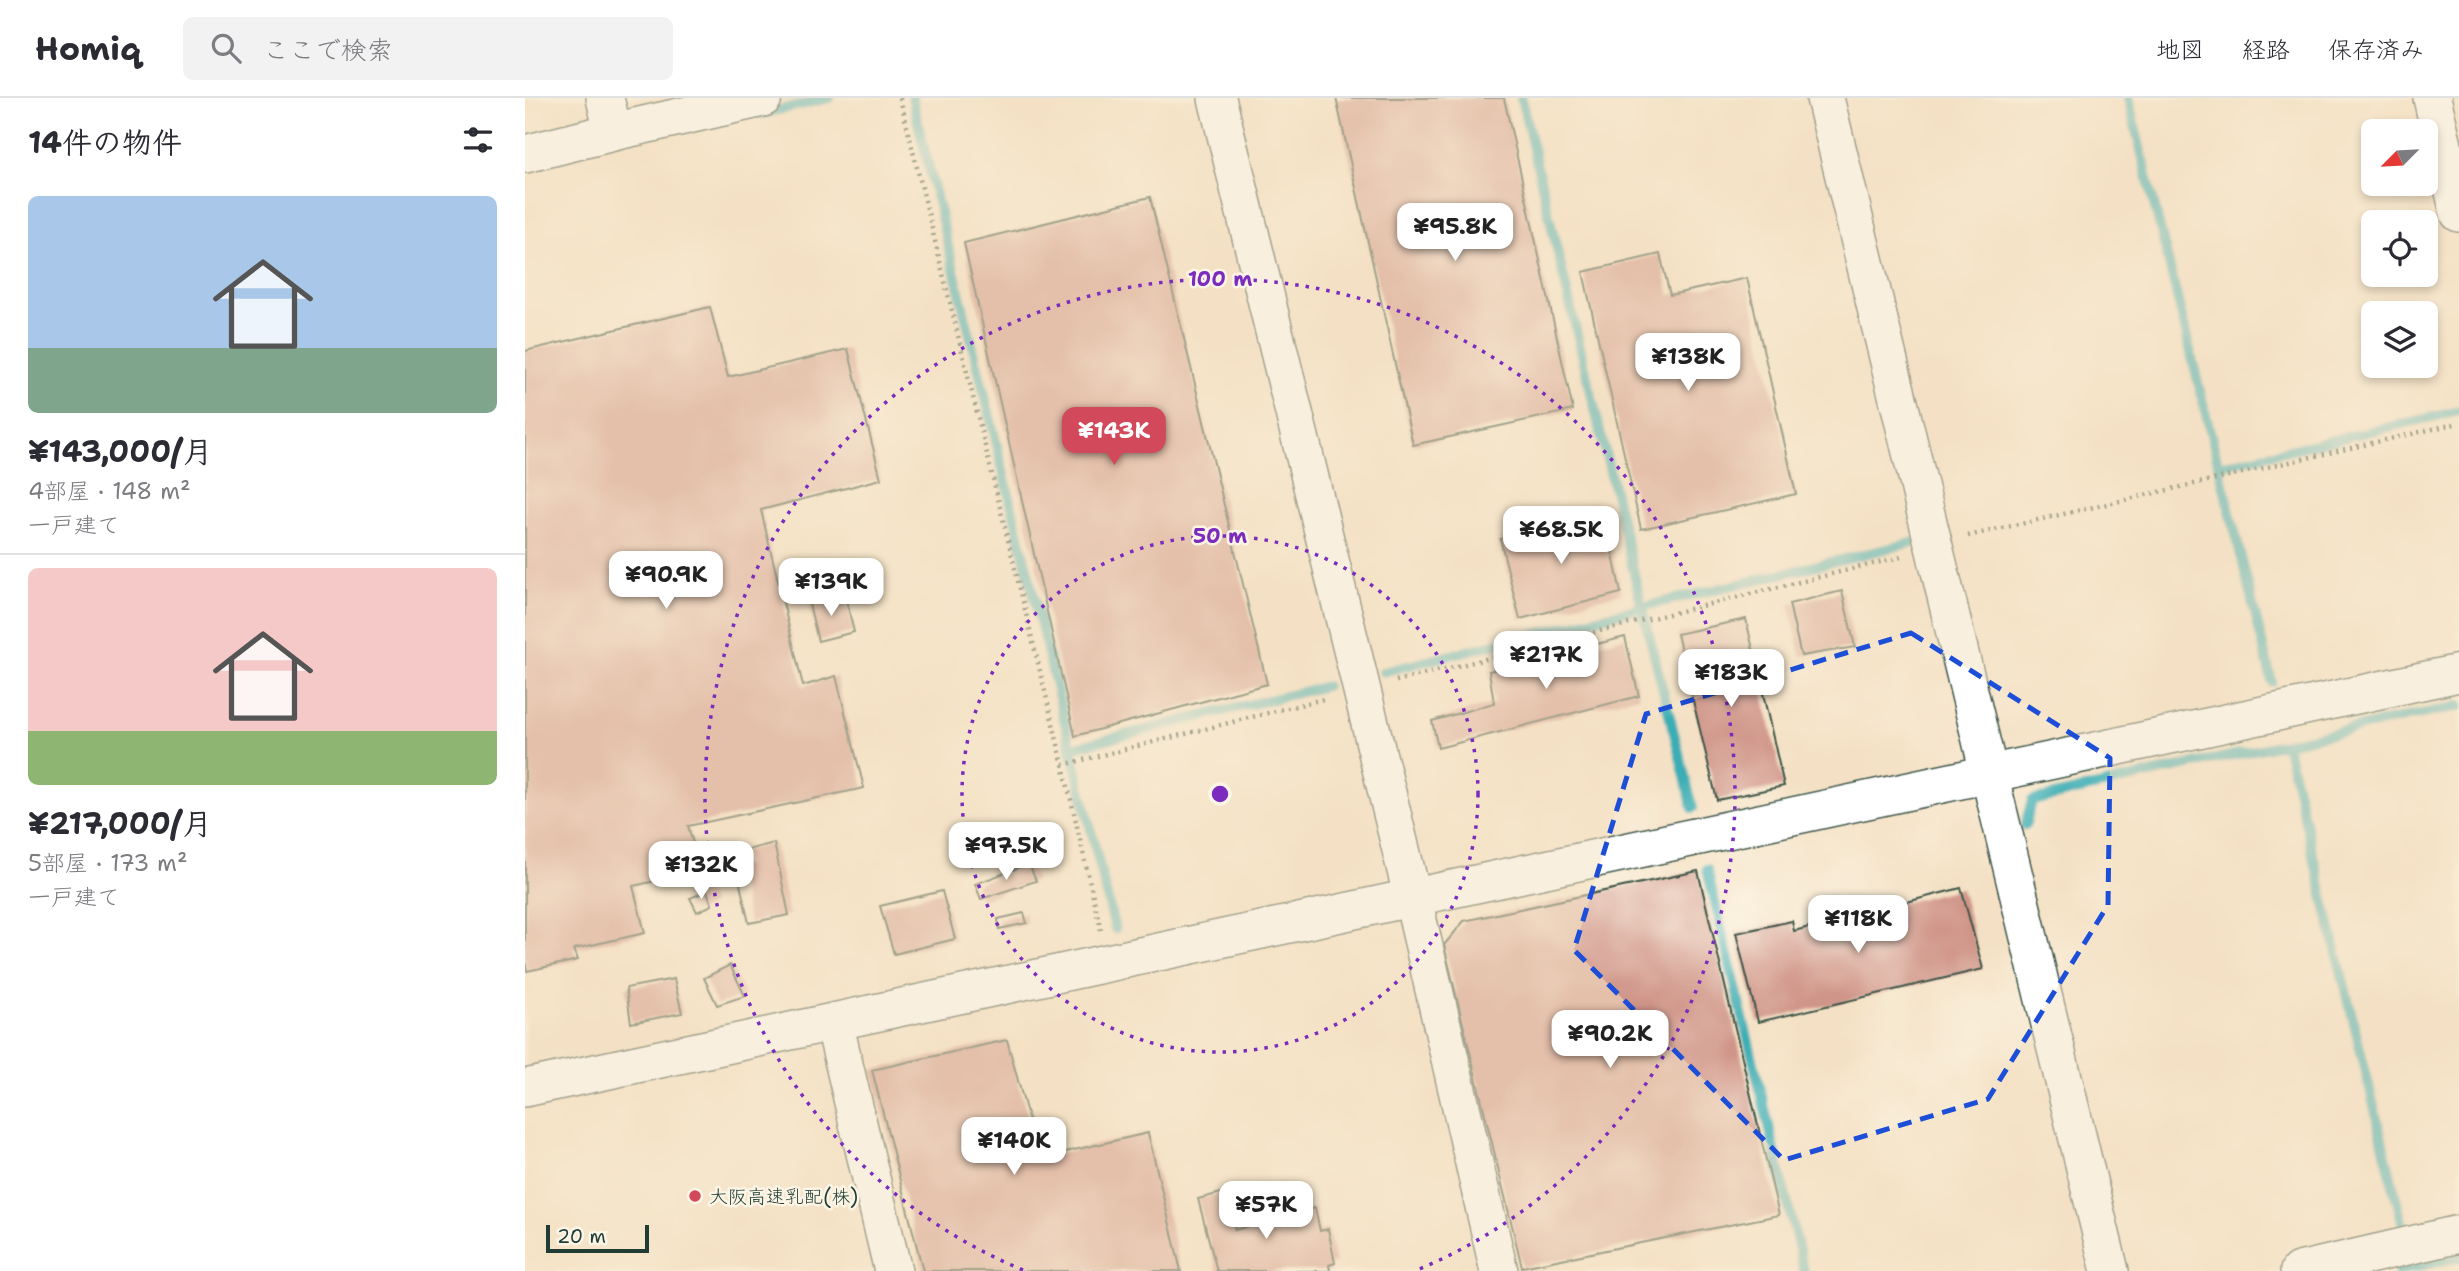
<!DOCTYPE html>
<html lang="ja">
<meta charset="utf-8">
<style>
:root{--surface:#fff;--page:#f2f2f3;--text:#2b2b33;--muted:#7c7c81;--line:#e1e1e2;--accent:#d1495b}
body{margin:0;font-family:"Shantell Sans","Klee One",sans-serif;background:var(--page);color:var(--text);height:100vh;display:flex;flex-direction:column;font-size:26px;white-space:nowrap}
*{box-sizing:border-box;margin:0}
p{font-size:23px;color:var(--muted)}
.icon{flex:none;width:38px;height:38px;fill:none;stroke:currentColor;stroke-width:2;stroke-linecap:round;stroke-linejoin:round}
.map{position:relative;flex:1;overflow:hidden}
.side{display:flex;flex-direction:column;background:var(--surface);width:525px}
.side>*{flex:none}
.needle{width:46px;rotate:246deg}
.buttons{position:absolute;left:1836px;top:21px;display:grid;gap:14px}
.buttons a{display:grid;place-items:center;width:77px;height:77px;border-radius:10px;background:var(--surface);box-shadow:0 4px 10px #0003;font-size:35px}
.scale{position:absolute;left:21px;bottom:18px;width:103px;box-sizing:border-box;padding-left:7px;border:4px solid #1f3d34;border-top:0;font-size:19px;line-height:24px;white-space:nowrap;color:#1f3d34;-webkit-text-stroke:5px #fcf5e5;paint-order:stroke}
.price{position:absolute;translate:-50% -60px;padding:0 16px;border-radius:14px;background:#fff;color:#222;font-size:23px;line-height:46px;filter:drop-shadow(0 2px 4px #0008)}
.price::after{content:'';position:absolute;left:50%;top:42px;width:21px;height:16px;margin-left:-10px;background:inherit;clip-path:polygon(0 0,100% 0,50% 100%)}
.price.on{background:var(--accent);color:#fff}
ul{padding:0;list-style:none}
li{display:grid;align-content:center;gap:14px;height:371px;padding:0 28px}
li+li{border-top:2px solid var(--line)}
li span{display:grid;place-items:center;height:217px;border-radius:10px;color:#555}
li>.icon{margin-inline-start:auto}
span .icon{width:126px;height:126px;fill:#fffc;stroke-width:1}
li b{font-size:30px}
h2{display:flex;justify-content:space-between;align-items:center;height:84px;padding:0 28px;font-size:30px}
header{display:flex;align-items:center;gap:42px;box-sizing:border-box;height:98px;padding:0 35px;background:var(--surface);border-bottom:2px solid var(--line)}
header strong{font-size:33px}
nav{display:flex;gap:38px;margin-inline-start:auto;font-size:24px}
.search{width:490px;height:63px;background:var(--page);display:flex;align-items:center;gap:18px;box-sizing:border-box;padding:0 24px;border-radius:10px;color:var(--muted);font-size:26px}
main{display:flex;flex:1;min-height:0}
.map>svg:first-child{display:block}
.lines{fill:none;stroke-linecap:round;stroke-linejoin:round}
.stream{stroke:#3badb5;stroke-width:10}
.building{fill:#d09589}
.minor-casing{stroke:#3f564a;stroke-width:40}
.path{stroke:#3f564a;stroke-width:4.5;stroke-dasharray:2 5;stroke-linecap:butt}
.minor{stroke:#fff;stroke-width:37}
.marked{fill:none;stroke:#1d4ed8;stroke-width:5;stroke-dasharray:14 9;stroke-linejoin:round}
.ring{fill:none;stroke:#7b2cbf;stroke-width:3.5;stroke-dasharray:3.5 7}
.poi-dot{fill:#d1495b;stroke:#fcf5e5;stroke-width:2.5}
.labels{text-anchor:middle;stroke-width:5;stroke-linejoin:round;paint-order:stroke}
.poi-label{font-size:19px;fill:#1f3d34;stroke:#fcf5e5;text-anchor:start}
.centre{fill:#7b2cbf;stroke:#fcf5e5;stroke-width:3.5}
.ring-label{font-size:21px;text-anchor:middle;font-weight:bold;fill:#7b2cbf;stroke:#fcf5e5;stroke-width:5;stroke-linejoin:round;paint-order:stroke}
</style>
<header>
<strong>Homiq</strong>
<div class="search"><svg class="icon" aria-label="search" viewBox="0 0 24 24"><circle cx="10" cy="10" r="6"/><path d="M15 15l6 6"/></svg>ここで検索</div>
<nav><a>地図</a><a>経路</a><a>保存済み</a></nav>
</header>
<main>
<section class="side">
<h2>14件の物件<svg class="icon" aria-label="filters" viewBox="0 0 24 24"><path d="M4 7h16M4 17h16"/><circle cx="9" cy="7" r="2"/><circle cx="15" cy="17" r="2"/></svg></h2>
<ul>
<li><span style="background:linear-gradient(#a9c7e8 70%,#7fa58c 0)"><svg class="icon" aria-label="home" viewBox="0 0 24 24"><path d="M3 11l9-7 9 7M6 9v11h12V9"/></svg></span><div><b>¥143,000/月</b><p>4部屋 · 148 m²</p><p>一戸建て</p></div></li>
<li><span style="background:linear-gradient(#f6c9c9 75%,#8fb573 0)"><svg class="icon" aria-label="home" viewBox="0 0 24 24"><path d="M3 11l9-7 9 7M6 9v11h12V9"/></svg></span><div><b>¥217,000/月</b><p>5部屋 · 173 m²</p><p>一戸建て</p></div></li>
</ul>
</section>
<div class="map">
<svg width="1934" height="1173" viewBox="0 0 1934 1173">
<rect width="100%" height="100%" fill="#fcf5e5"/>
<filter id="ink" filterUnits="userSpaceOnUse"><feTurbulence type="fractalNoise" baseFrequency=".0143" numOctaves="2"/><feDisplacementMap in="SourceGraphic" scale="14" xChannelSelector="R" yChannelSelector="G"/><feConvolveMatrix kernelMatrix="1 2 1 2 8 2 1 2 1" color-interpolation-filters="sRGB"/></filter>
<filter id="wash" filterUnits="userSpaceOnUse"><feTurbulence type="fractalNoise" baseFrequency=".00686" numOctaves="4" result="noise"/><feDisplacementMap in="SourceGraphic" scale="28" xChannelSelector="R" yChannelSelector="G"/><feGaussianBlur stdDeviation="1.57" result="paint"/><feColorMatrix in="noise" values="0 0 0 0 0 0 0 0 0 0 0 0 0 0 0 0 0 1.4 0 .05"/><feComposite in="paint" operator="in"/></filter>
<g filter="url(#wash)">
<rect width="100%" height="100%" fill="#f4e1c5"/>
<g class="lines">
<g class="stream">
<polyline points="387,0 546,650 801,588"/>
<polyline points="996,0 1117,509 1168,710"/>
<polyline points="1603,0 1747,584"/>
<polyline points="237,16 305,0"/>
<polyline points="1693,368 1934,313"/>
<polyline points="858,574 1117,509 1390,444"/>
<polyline points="1761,645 1934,608"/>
<polyline points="546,650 590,831"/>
<polyline points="1500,727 1507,703 1761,645 1888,1169 1873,1173"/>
<polyline points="1182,771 1279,1173"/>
<polyline points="1888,1169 1934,1159"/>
</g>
</g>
<g id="blocks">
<g class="building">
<polygon points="811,0 979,0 1048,312 888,347"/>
<polygon points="625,99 742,586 550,638 439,145"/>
<polygon points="1135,156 1145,197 1222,180 1271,396 1116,431 1058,174"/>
<polygon points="185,209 203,279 323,251 356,381 236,412 278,588 311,578 339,690 163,728 176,773 108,788 120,835 49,851 53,862 2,873 0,863 0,253"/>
<polygon points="1079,415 1096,495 995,521 975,441"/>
<polygon points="1317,493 1330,549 1276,558 1264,506"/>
<polygon points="320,497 329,534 293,543 284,506"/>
<polygon points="1221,521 1259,688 1192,702 1152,536"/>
<polygon points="1100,539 1114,598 913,650 907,623 969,605 964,573"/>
<polygon points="249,745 264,817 224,825 211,769 222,767 218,753"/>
<polygon points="504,766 511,783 456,801 450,786"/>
<polygon points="1173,773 1254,1117 997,1169 919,847 939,823"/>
<polygon points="1436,790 1458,871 1233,924 1211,835 1267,823 1269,833"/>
<polygon points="182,793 187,807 172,814 165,800"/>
<polygon points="417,793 430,841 369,856 355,808"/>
<polygon points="499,815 502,825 474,831 473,821"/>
<polygon points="205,867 220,898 192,907 179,880"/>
<polygon points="149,881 157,915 106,925 101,890"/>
<polygon points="482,942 514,1060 623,1035 656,1173 398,1173 347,972"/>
<polygon points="700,1094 710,1132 790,1110 795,1133 803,1131 810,1165 804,1167 805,1173 692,1173 673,1101"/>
</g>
</g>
</g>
<g filter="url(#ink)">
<use href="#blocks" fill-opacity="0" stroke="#3f564a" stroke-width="2"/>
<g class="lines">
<g class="minor-casing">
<g id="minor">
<polyline points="80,0 88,34 238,0"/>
<polyline points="692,0 888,801 974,1173"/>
<polyline points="1300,0 1585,1173"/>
<polyline points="1907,0 1934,115"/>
<polyline points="0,56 88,34"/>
<polyline points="309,924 368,1173"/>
<polyline points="0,990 1934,575"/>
<polyline points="1774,1173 1934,1136"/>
</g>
</g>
<g class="path">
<polyline points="375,0 538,667 576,833"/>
<polyline points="1443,438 1934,325"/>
<polyline points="871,583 1376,459"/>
<polyline points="538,667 802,600"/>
</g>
<use href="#minor" class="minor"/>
</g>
</g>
<path d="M0 0H1934V1173H0ZM1386,535L1585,660L1583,807L1463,1001L1259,1062L1049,852L1121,616Z" fill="#f4e1c5" fill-opacity=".55" fill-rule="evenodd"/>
<path class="marked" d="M1386,535L1585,660L1583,807L1463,1001L1259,1062L1049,852L1121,616Z"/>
<g class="ring">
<circle cx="695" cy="696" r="258"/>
<path d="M498 1172A515 515 0 1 1 892 1172"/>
</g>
<circle class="poi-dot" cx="170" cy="1098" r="7"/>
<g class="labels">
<g class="poi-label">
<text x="184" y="1105">大阪高速乳配(株)</text>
</g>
</g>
<circle cx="695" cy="696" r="10" class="centre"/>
<g class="ring-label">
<text x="695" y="188">100 m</text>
<text x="695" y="445">50 m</text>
</g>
</svg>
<div class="buttons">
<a><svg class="needle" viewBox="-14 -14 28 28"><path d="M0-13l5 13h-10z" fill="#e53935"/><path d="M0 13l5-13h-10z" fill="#7c7c81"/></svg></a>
<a><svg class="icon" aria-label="locate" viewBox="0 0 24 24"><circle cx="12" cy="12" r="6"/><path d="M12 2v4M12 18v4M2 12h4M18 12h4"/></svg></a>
<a><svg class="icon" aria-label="layers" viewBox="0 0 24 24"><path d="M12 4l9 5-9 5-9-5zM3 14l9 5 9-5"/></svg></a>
</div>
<div class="scale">20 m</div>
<b class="price" style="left:930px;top:165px">¥95.8K</b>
<b class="price" style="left:1163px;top:295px">¥138K</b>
<b class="price on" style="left:589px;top:369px">¥143K</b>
<b class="price" style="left:1036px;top:468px">¥68.5K</b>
<b class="price" style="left:141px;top:513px">¥90.9K</b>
<b class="price" style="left:306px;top:520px">¥139K</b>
<b class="price" style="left:1021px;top:593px">¥217K</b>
<b class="price" style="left:1206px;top:611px">¥183K</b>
<b class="price" style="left:481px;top:784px">¥97.5K</b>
<b class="price" style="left:176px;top:803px">¥132K</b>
<b class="price" style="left:1333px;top:857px">¥118K</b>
<b class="price" style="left:1085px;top:972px">¥90.2K</b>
<b class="price" style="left:489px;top:1079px">¥140K</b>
<b class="price" style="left:741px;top:1143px">¥57K</b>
</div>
</main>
